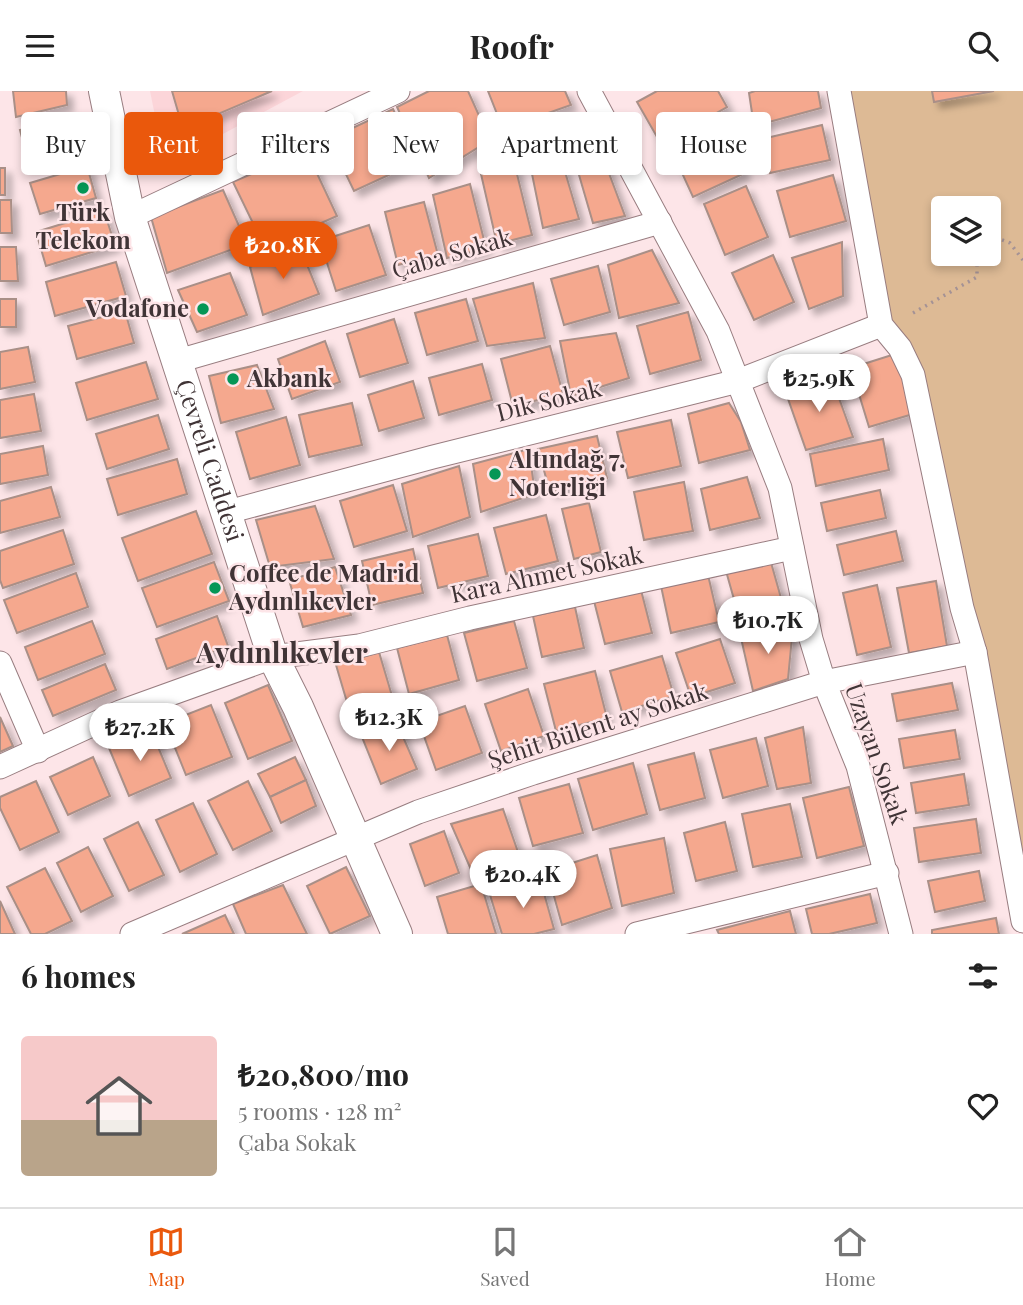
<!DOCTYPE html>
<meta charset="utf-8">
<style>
:root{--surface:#fff;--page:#f2f2f2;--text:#222;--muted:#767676;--line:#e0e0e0;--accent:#ea580c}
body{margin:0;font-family:"Playfair Display",serif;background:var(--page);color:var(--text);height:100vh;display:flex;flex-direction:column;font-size:26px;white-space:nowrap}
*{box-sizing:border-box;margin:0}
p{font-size:23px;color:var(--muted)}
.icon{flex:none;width:38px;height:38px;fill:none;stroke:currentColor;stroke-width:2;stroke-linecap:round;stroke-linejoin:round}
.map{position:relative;height:843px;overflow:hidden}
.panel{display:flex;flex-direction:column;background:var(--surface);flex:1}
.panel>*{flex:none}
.guide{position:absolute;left:21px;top:21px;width:982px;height:63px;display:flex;gap:14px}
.controls{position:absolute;left:931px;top:105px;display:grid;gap:14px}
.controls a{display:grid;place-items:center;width:70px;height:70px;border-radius:7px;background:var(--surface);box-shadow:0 4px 10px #0003;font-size:35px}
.price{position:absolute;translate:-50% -60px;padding:0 16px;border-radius:24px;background:#fff;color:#222;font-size:23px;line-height:46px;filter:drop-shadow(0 2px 4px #0008)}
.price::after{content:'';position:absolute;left:50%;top:42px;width:21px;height:16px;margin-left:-10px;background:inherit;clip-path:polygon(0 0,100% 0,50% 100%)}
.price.selected{background:var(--accent);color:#fff}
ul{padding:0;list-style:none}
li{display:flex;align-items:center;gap:21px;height:175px;padding:0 21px}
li+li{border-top:2px solid var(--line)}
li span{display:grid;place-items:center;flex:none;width:196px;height:140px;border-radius:7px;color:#555}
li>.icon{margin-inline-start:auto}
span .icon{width:84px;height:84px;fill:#fffc;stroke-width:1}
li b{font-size:30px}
h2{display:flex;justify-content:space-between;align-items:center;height:84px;padding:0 21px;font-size:30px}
.tag{padding:0 24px;border-radius:7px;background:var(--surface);box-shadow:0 4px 10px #0003;font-size:24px;line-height:63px}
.tag.selected{background:var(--accent);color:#fff}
header{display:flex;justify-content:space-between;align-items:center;height:91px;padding:0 21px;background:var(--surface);font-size:32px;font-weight:700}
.dock{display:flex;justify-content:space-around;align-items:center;height:98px;border-top:2px solid var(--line);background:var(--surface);font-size:19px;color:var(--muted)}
.dock a{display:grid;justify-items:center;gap:4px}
.dock .selected{color:var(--accent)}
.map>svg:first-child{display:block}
.built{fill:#fcd5d9}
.green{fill:#ddba95;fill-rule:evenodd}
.building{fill:#f5a88e;stroke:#a98f87;stroke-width:2;filter:url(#shadow)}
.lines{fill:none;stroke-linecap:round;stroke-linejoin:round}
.minor-casing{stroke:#987d80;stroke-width:25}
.major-casing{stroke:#987d80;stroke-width:32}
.path{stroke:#a49295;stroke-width:3.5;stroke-dasharray:2 5;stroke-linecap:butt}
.minor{stroke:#fff;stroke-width:23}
.major{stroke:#fff;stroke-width:30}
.poi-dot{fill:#059656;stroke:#fde5e8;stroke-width:2.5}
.labels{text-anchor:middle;stroke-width:5;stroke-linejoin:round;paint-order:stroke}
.poi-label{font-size:24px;font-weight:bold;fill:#403436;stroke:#fde5e8;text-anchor:start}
.street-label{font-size:24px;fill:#403436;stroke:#fde5e8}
.quarter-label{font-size:28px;font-weight:bold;fill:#403436;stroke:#fde5e8}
</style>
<header><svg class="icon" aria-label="menu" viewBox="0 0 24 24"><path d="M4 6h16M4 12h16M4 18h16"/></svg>Roofr<svg class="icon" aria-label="search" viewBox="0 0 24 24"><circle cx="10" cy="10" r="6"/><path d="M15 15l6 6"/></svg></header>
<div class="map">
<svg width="1023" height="843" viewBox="0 0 1023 843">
<defs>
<filter id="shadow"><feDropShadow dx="6" dy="6" stdDeviation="3.5" flood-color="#0004"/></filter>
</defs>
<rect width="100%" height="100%" fill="#fde5e8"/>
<polygon class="built" points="150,0 303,0 165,74"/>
<path class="green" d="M839,0H1023V830L913,284L881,234ZM943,117H989V163H943Z"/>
<g class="building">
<polygon points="13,0 66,0 67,14 16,26"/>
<polygon points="172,0 272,0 183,38"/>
<polygon points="429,0 468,0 490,49 429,87 397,16"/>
<polygon points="488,0 565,0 571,14 503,38"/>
<polygon points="657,0 718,0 727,16 661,53 637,11"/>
<polygon points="755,0 818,0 821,17 754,35 749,2"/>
<polygon points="932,0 994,0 934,11"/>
<polygon points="393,18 417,71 354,100 329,48"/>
<polygon points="70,27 79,61 29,74 20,39"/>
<polygon points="722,34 745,82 693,106 671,58"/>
<polygon points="822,34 830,69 770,82 762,48"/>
<polygon points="595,45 625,125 593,132 570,53"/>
<polygon points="306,59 337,125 265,157 233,91"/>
<polygon points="563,74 579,128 543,137 532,83"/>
<polygon points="87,75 96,107 40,123 30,92"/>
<polygon points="515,75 532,144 497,153 481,83"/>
<rect x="0" y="77" width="5" height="27"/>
<polygon points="833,84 846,130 790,146 777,100"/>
<polygon points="470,93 486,157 447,167 433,104"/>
<polygon points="746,95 768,146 725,164 704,113"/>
<polygon points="223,99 247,153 167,182 151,126"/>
<polygon points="0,109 11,109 12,142 0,142"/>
<polygon points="424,111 438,164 398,174 385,121"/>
<polygon points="104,120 115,154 46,175 36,141"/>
<polygon points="369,134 386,184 336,200 320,150"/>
<polygon points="842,151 843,205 809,218 792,167"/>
<polygon points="299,154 319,203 263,224 250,176"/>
<polygon points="0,156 16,156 18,190 0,190"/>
<polygon points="652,159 679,212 619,227 608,174"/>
<polygon points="773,164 794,211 754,229 732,182"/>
<polygon points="116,171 126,205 55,225 46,191"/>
<polygon points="598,175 610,221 564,234 551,188"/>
<polygon points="230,182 247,224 197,241 178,199"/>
<polygon points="533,192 545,247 487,255 473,208"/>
<rect x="0" y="208" width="16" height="28"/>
<polygon points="466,208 478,250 427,264 415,222"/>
<polygon points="125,220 134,252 77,268 68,235"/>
<polygon points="688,221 701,269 650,283 637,235"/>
<polygon points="394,228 408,272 360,286 347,243"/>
<polygon points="616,242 629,287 571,305 560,250"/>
<polygon points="325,250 340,291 292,308 278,268"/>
<polygon points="550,255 563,303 513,315 501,268"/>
<polygon points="28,256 35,291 0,298 0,261"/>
<polygon points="895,263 913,323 869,336 851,277"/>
<polygon points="146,271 158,308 87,329 76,292"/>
<polygon points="482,273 492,309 439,324 429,287"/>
<polygon points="257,274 274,318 221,332 209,285"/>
<polygon points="831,285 853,346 806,359 786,302"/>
<polygon points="413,290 424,327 379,340 368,304"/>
<polygon points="34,303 41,340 0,347 0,309"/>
<polygon points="352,312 362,354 309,366 299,324"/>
<polygon points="729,312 741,331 750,359 699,372 688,323"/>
<polygon points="158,324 169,358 107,378 96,343"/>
<polygon points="286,326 300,374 250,388 236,341"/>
<polygon points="671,329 681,375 628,387 617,341"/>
<polygon points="597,345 607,387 550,401 538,358"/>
<polygon points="883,348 889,379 816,395 810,363"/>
<polygon points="43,355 48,384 0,393 0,363"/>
<polygon points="529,358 535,403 481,421 473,373"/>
<polygon points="177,368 187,403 118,424 107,388"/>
<polygon points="459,375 470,426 413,446 402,393"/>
<polygon points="747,386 760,427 710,439 701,398"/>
<polygon points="684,391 693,440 644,449 634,401"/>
<polygon points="393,394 407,440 354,456 340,410"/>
<polygon points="51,396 60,426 0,442 0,410"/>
<polygon points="880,399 886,427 827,440 821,412"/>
<polygon points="589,412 601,461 574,468 562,418"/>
<polygon points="315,415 334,468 270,476 256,429"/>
<polygon points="196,420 212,463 138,490 122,447"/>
<polygon points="546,424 558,470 506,483 494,437"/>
<polygon points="63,439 74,473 3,497 0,489 0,460"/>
<polygon points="896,440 903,470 844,484 837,454"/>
<polygon points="478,443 488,485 438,497 428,455"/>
<polygon points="413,458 423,502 372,514 362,470"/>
<polygon points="770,468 783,514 739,526 726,480"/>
<polygon points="214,471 229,510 157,536 142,497"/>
<polygon points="335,476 351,524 303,536 289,489"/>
<polygon points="76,482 88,516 17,542 4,509"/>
<polygon points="708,484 719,531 671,542 661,495"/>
<polygon points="936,490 947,555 909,562 897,497"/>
<polygon points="877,494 891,556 857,564 843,502"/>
<polygon points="641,499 652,542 605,553 594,510"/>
<polygon points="575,516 584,557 542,566 533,525"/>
<polygon points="217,525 228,555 167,578 156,548"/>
<polygon points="92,530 105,563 38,589 25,556"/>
<polygon points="514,530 527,577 477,590 464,542"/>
<polygon points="789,533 792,546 788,588 753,600 741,547"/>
<polygon points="447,544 459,589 409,603 397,557"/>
<polygon points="720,548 735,592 691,606 676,562"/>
<polygon points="379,561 395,615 352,628 336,574"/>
<polygon points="662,565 674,605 622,621 610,580"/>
<polygon points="105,573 116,599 53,625 42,599"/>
<polygon points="595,580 607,627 556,640 544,593"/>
<polygon points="952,592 958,619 897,630 892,603"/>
<polygon points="268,594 292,650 248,668 225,612"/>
<polygon points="528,598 544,645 501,660 485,613"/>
<polygon points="211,614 232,666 186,684 165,632"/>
<polygon points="465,615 482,662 436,679 419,631"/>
<polygon points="0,626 13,655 0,661"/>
<polygon points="397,632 417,678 381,693 362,646"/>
<polygon points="803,636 811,692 777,698 765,647"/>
<polygon points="151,639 171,687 129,705 109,657"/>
<polygon points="955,639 960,668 904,677 899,648"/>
<polygon points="756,647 768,695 723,707 710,659"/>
<polygon points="694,662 705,707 660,719 648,674"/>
<polygon points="93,666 110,705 68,724 50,686"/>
<polygon points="295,666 306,689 270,706 258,683"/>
<polygon points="633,672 647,723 593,739 578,688"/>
<polygon points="964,683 969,714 916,722 911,692"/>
<polygon points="306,689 316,715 281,732 270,706"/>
<polygon points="36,690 59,741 20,759 0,717 0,706"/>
<polygon points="248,690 272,740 233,759 208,710"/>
<polygon points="569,693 583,742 533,755 519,707"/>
<polygon points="849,696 864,755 817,767 803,707"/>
<polygon points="193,712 217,763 180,781 156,729"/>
<polygon points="790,713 802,766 753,776 742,723"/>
<polygon points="503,718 519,764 472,781 451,733"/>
<polygon points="976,728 981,762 919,771 914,737"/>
<polygon points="138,731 164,784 129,800 104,748"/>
<polygon points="725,731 737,780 696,790 684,742"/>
<polygon points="444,740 459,782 425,795 410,753"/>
<polygon points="664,747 674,802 622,815 610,758"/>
<polygon points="88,756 113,805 81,821 57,772"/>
<polygon points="597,764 612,817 562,834 547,780"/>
<polygon points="346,776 370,825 330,843 307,795"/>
<polygon points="45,777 72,830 45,843 31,843 7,796"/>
<polygon points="979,780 985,810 935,821 928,790"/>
<polygon points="540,788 554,838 534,843 502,843 490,804"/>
<polygon points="481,793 496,843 448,843 437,806"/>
<polygon points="283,794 307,843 246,843 233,813"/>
<polygon points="870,803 877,832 829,843 812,843 806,818"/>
<polygon points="0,810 15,843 0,843"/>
<polygon points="790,820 796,843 719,843 717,839"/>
<polygon points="225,824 234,843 182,843"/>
<polygon points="996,827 999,843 932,843 932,839"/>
</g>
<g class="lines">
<g class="minor-casing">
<g id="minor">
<polyline points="589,0 718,240 780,397 811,548 824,591 858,675 901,843"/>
<polyline points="839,0 881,234 900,257 913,284 962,517 975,561 1023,830"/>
<polyline points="130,126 398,0"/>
<polyline points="178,270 660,131"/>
<polyline points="224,422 433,366 738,290 881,234"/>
<polyline points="0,572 38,660"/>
<polyline points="0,676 120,621 273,566 359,555 470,527 792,457"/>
<polyline points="132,843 418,721 533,682 824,591 975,561"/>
<polyline points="637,843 887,782"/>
</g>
</g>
<g class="major-casing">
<g id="major">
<path id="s1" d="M104,0L130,126L273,566L298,616L397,843"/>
</g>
</g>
<g class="path">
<polyline points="989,144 1010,152 1023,169"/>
<polyline points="913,222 977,186 977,163"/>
</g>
<use href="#minor" class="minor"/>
<use href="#major" class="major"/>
</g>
<g class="poi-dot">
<circle cx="83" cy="97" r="7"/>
<circle cx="203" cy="218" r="7"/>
<circle cx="233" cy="288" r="7"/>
<circle cx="495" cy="383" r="7"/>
<circle cx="215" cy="497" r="7"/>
</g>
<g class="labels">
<g class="poi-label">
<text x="83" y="130" text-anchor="middle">Türk<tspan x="83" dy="28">Telekom</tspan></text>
<text x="189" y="226" text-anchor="end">Vodafone</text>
<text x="247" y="296">Akbank</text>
<text x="509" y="377">Altındağ 7.<tspan x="509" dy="28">Noterliği</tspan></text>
<text x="229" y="491">Coffee de Madrid<tspan x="229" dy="28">Aydınlıkevler</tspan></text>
</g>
<g class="street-label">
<text transform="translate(452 163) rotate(-16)" y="8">Çaba Sokak</text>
<text transform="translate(549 310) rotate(-14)" y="8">Dik Sokak</text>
<text dy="8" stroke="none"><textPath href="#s1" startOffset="385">Çevreli Caddesi</textPath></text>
<text transform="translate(547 484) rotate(-12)" y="8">Kara Ahmet Sokak</text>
<text transform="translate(598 635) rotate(-18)" y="8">Şehit Bülent ay Sokak</text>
<text transform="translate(876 663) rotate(71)" y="8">Uzayan Sokak</text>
</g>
<g class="quarter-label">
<text x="282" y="572">Aydınlıkevler</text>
</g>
</g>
</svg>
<div class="controls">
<a><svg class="icon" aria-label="layers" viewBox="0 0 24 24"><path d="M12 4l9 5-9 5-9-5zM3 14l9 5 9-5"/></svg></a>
</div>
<b class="price selected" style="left:283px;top:190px">₺20.8K</b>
<b class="price" style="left:819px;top:323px">₺25.9K</b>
<b class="price" style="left:768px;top:565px">₺10.7K</b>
<b class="price" style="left:389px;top:662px">₺12.3K</b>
<b class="price" style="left:140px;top:672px">₺27.2K</b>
<b class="price" style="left:523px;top:819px">₺20.4K</b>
<div class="guide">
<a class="tag">Buy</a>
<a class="tag selected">Rent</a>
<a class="tag">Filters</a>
<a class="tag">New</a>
<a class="tag">Apartment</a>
<a class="tag">House</a>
</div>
</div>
<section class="panel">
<h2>6 homes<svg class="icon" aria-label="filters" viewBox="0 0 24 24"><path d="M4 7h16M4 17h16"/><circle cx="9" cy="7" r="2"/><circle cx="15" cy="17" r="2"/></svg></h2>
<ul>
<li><span style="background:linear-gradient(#f6c9c9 60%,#b9a48a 0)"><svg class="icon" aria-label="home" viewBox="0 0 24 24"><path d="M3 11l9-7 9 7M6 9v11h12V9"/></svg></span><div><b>₺20,800/mo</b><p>5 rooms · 128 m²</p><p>Çaba Sokak</p></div><svg class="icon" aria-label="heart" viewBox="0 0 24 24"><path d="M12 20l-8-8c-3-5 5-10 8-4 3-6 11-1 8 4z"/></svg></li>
</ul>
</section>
<nav class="dock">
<a class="selected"><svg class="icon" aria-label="map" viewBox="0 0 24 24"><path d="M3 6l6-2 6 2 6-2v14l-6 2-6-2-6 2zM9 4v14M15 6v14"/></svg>Map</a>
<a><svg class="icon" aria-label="saved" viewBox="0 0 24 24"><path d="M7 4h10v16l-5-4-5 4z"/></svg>Saved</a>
<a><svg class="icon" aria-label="home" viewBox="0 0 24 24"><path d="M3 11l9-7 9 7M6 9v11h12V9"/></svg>Home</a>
</nav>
